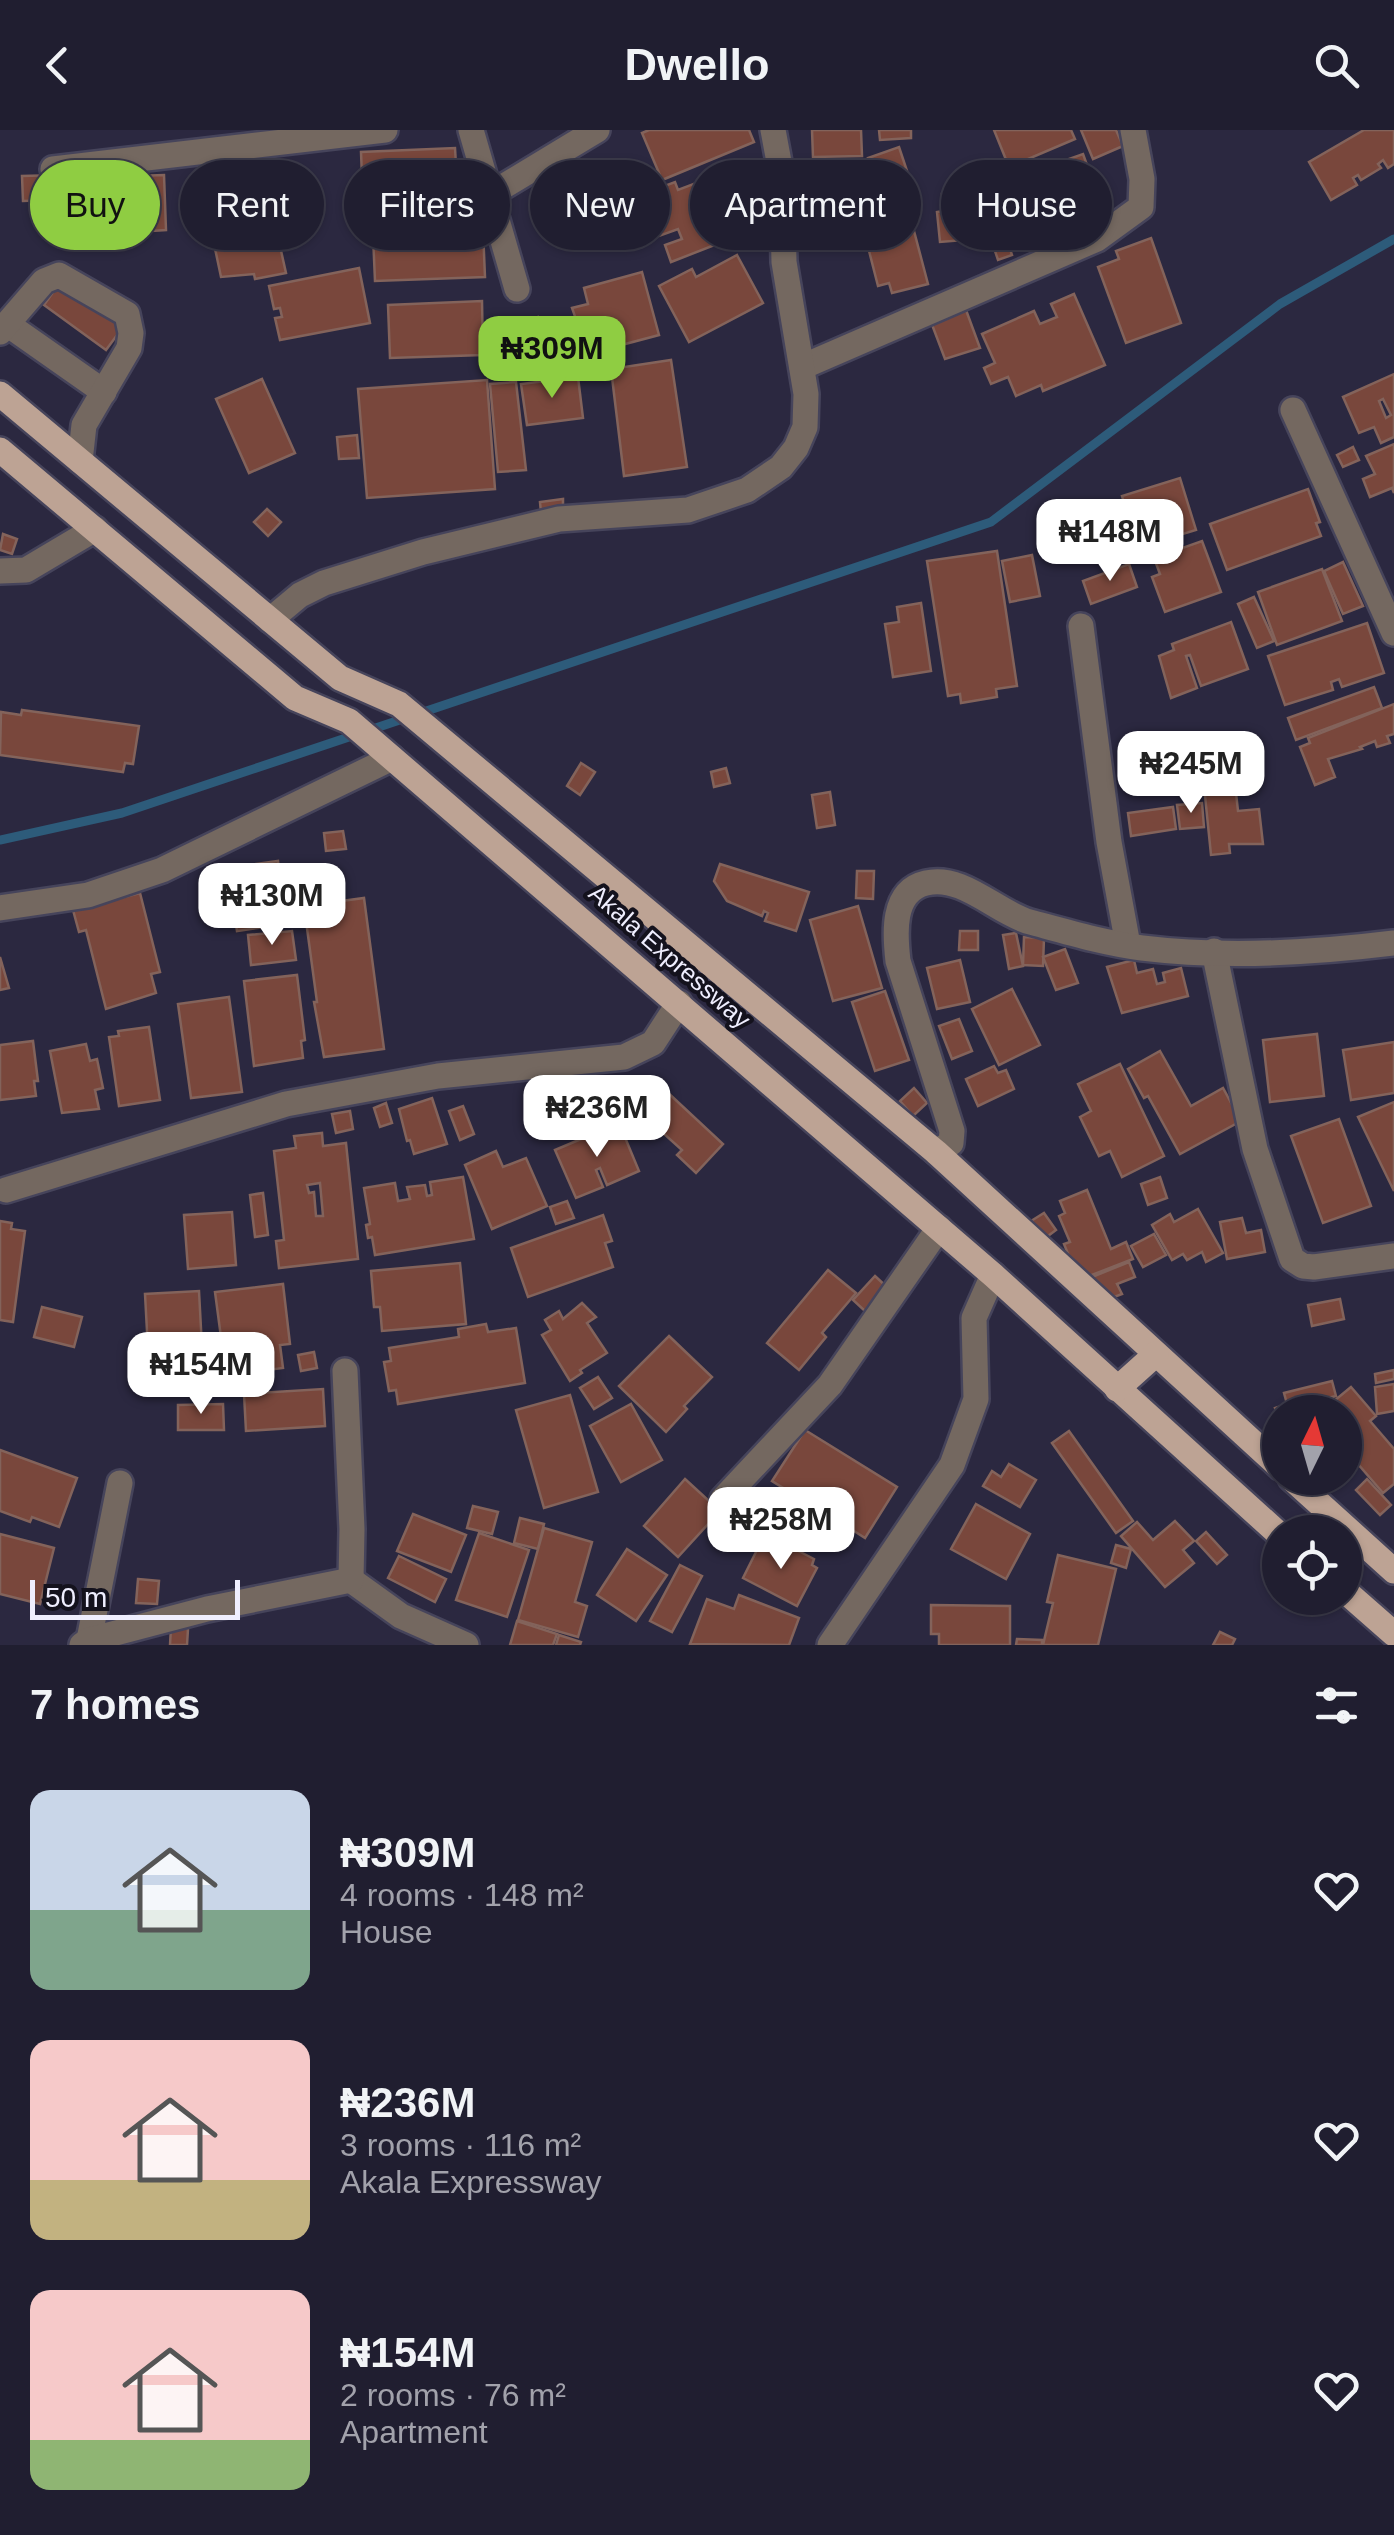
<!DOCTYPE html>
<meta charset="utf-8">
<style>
:root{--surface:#201e30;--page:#2d2b3c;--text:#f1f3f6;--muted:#a2a2ab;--line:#3d3c4c;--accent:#8fcd42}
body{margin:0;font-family:Helvetica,sans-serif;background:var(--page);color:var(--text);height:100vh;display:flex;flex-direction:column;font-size:38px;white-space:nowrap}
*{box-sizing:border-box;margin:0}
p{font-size:32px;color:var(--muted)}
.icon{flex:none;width:55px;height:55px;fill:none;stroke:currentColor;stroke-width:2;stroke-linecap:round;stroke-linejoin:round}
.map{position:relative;height:1515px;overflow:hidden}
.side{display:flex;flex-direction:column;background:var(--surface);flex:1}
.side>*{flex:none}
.top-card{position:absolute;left:30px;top:30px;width:1335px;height:90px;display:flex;gap:20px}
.needle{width:65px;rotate:5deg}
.fabs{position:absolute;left:1262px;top:1265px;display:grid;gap:20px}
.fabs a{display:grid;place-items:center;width:100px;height:100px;border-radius:50%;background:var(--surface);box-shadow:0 2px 8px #0004,0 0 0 2px var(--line);font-size:50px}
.scale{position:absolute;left:30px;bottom:25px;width:210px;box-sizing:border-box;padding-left:10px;border:5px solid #efeefe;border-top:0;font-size:28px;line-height:35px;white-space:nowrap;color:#efeefe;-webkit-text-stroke:8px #14121d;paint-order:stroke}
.price{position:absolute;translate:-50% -85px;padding:0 22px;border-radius:20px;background:#fff;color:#222;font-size:32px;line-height:65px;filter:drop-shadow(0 2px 5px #0008)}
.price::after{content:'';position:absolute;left:50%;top:60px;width:30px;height:22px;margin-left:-15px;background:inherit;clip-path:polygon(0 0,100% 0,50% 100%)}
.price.on{background:var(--accent);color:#111}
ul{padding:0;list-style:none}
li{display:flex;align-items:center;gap:30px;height:250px;padding:0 30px}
li span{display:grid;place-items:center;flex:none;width:280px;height:200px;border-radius:20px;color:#555}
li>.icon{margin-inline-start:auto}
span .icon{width:120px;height:120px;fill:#fffc;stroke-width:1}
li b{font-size:42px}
h2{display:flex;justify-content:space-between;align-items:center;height:120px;padding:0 30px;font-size:42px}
.tag{padding:0 35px;border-radius:45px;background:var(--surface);box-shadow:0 2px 8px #0004,0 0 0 2px var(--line);font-size:35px;line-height:90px}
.tag.on{background:var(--accent);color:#111}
header{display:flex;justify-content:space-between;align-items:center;height:130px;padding:0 30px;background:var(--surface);font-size:45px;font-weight:800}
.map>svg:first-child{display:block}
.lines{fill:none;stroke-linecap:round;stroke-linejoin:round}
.stream{stroke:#2d5b7a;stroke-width:9}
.building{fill:#79473c;stroke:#83635b;stroke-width:2.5;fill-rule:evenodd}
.minor-casing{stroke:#46445b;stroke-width:30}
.major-casing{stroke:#46445b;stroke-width:30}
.minor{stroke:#746860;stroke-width:25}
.major{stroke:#bda394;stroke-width:25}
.labels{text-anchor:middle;stroke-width:8;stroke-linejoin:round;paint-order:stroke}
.street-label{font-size:25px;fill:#efeefe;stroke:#14121d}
</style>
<header><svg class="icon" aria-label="back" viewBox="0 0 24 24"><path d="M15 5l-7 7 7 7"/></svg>Dwello<svg class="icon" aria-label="search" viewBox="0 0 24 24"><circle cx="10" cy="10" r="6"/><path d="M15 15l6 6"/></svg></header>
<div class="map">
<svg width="1394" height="1515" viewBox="0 0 1394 1515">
<rect width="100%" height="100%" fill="#2b2840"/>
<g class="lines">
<polyline class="stream" points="0,710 122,683 991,392 1280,174 1394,109"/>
</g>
<g class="building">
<polygon points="649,0 749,0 754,12 662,50 642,3"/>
<polygon points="812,0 861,0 862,26 813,27"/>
<polygon points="879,0 911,0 911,8 880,10"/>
<polygon points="994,0 1071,0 1075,9 1009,37"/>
<polygon points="1081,0 1116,0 1123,16 1093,29"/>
<polygon points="1364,0 1394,0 1394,34 1388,38 1383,30 1378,34 1381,38 1361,50 1358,45 1353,48 1357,55 1331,70 1309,32"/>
<polygon points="899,17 919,77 821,109 810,78 815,77 812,67 816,65 811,48 850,35 858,57 876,51 868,28"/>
<polygon points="455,18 458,69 363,73 361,22"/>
<polygon points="1083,24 1100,71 1033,95 1015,48"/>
<polygon points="741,36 761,86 745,92 748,102 671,132 665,115 682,109 678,99 659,106 643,64 675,52 678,60"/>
<polygon points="61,45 62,58 52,58 52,70 23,71 22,46"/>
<polygon points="164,45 166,100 87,105 87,102 73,102 71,48"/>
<polygon points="996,49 1001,107 940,112 937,82 943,81 942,64 952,64 955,81 953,52"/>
<polygon points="267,58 286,143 255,149 254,144 221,147 208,85 220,83 217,68"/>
<polygon points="466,81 487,82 486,96 466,96"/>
<polygon points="483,100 485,147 375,151 373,105"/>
<polygon points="914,101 928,154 892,163 889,153 878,156 867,113"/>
<polygon points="1151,108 1181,193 1126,213 1098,137 1119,129 1116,121"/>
<polygon points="1007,110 1012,125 998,130 993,115"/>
<polygon points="737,125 763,173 689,212 659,156 692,139 696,147"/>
<polygon points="359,138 370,193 280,210 275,188 282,187 280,178 274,179 269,156"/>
<polygon points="642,142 659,205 614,217 616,225 591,232 572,178 588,174 584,158"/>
<polygon points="60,152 123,197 106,220 44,175"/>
<polygon points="1074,164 1105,235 1043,261 1041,255 1016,266 1008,247 991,254 984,238 995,233 982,204 1034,181 1040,194 1057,187 1051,174"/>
<polygon points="482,171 483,225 390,228 388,175"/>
<polygon points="966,180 980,218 945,229 931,192"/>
<polygon points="538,187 543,207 527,211 521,191"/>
<polygon points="671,230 687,337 624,346 611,239"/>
<path d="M1394,244V307L1381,313L1374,297L1359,303L1343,267ZM1383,269L1391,285L1386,288L1379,271Z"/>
<polygon points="578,247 583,288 527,295 521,254"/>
<polygon points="262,249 295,323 249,343 216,269"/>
<polygon points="487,250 495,359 367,368 358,259"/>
<polygon points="516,252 526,340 498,342 490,254"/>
<polygon points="357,305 359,328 339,329 337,307"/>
<polygon points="1394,314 1394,363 1392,358 1370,367 1363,349 1375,344 1366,326"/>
<polygon points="1353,317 1359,330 1343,337 1337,325"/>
<polygon points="1180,348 1196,400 1127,421 1117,392 1129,389 1122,366"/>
<polygon points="1308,359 1320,392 1316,393 1321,406 1227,440 1210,394"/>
<polygon points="563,369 563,380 541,383 540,372"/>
<polygon points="267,379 281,392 268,406 254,392"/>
<polygon points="3,404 17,409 12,424 0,420"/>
<polygon points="1202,411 1221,462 1165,482 1152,447 1160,444 1154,428"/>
<polygon points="997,421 1017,556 996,559 997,567 961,573 960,564 948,566 927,431"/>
<polygon points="1032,425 1040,466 1010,472 1002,431"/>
<polygon points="1343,432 1363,476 1343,484 1324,441"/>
<polygon points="1129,434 1137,457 1091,474 1083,451"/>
<polygon points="1322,439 1342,491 1277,515 1258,462"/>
<polygon points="1254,467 1274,511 1257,518 1238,474"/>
<polygon points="921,473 931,541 893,547 885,494 899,492 897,477"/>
<polygon points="1231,492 1248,539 1201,556 1190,525 1186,526 1197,558 1171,568 1159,526 1174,520 1172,514"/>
<polygon points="1367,493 1384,543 1342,557 1339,549 1331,552 1333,560 1285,575 1268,526"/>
<polygon points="1374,557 1382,578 1296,610 1288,588"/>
<polygon points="1394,574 1394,604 1387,606 1390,613 1377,617 1375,611 1360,617 1362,619 1328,629 1335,647 1315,655 1300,617 1310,613 1308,608"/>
<polygon points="22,580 139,596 133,634 125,633 123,642 0,625 1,582 21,585"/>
<polygon points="581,633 595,642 580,665 567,656"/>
<polygon points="726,638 730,653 714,657 711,642"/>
<polygon points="1221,644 1222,656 1235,654 1238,681 1259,679 1263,714 1229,714 1230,723 1211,725 1203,646"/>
<polygon points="830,662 835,695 817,698 812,665"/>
<polygon points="1202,673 1204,697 1180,699 1177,675"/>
<polygon points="1173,677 1176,699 1131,706 1128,683"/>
<polygon points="343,701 346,719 326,721 324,703"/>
<polygon points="278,731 286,794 237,801 228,738"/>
<polygon points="720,734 809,762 796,801 765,791 768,783 764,781 762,786 727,771 714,751"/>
<polygon points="857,741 874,741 873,769 856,768"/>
<polygon points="140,763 160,842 151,844 156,863 106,879 86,800 79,802 73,780"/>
<polygon points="364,768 384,919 324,927 314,872 317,872 304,776"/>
<polygon points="858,776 882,858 833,871 810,790"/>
<polygon points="292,801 296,830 251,835 248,805"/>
<polygon points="960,801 978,801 978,820 959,820"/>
<polygon points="1016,803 1023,836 1009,839 1003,805"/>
<polygon points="1024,807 1044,808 1043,836 1023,835"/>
<polygon points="1065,819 1078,853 1056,860 1043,827"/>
<polygon points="0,827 9,858 0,860"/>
<polygon points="960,830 970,872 937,879 927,838"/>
<polygon points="1134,830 1137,843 1153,839 1157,854 1165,852 1163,843 1181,838 1188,866 1122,883 1107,837"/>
<polygon points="297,845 305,910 301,911 303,928 254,936 244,851"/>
<polygon points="1012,859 1040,915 999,935 972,879"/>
<polygon points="885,861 909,930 875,941 852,872"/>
<polygon points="229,867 242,962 191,968 178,874"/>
<polygon points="959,889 972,921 952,929 939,896"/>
<polygon points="149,897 160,970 119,976 109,907 119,906 118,901"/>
<polygon points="1317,904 1324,966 1270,972 1263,910"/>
<polygon points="33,911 38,951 34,951 36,966 0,970 0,915"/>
<polygon points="1394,912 1394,963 1351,970 1343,920"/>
<polygon points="86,914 90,931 97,929 103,958 95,960 99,979 62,983 50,921"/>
<polygon points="1160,921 1191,976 1223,958 1241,991 1180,1024 1148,966 1144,968 1128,939"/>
<polygon points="1120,934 1164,1026 1122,1047 1110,1021 1099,1026 1080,987 1091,981 1078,954"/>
<polygon points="994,936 998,943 1006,940 1014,959 978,976 966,949"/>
<polygon points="580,949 586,977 570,981 564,953"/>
<polygon points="914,958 927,973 913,986 900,971"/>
<polygon points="665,960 723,1014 696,1043 677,1025 682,1020 642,984"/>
<polygon points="432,968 447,1014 414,1024 410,1010 407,1011 399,979"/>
<polygon points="1394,972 1394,1061 1358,987"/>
<polygon points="386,973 392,993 380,997 374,978"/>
<polygon points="463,976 474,1004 460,1010 449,981"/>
<polygon points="350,981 353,999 336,1003 332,984"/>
<polygon points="1339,989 1371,1076 1323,1093 1291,1006"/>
<polygon points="619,993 639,1041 607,1055 600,1038 596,1040 603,1057 576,1068 555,1020"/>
<path d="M322,1003L323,1016L346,1013L358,1129L279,1138L276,1111L284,1110L274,1021L296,1018L294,1006ZM320,1053L323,1086H316L314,1062L309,1063L307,1055Z"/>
<polygon points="496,1021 503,1037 526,1028 547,1076 492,1099 465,1035"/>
<polygon points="463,1047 474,1109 375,1125 372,1107 368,1108 366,1095 370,1094 364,1058 395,1053 398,1071 410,1069 407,1057 425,1055 427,1066 432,1065 430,1052"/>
<polygon points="1160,1047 1167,1068 1148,1075 1141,1054"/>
<polygon points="1087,1060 1111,1119 1126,1112 1133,1129 1084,1148 1075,1141 1064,1114 1070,1112 1059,1086 1065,1083 1060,1071"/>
<polygon points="263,1063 268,1105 255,1107 250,1065"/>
<polygon points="567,1071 574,1088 556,1094 550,1077"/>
<polygon points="1198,1079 1223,1123 1206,1132 1202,1122 1187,1130 1183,1124 1172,1130 1152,1095 1170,1084 1174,1092"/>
<polygon points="232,1082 236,1135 188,1139 184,1085"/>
<polygon points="1044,1083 1056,1100 1044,1109 1031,1091"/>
<polygon points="603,1085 612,1111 605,1113 613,1137 528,1167 511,1118"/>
<polygon points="1242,1088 1246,1103 1261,1100 1265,1122 1227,1129 1220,1092"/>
<polygon points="0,1091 12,1093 11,1099 25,1101 13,1192 0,1190"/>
<polygon points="1154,1104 1166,1125 1143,1137 1131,1116"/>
<polygon points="1129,1132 1135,1147 1117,1154 1122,1164 1109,1169 1105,1159 1098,1161 1092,1147"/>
<polygon points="460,1133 466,1194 382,1201 380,1177 374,1177 371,1141"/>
<polygon points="828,1140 856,1163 822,1203 826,1207 799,1240 767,1213"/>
<polygon points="875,1146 888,1158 866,1182 853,1170"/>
<polygon points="283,1154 290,1214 280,1215 283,1238 267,1240 268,1251 238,1254 235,1229 224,1230 215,1162"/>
<polygon points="199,1161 204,1255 150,1257 145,1164"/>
<polygon points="1340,1169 1344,1189 1312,1196 1308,1175"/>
<polygon points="582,1173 596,1187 587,1193 607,1223 580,1240 582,1243 570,1251 542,1205 551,1200 545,1190 559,1181 563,1189"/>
<polygon points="42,1177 82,1187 74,1217 34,1207"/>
<polygon points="486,1194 488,1202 516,1198 525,1253 398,1274 396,1260 389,1261 384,1232 391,1231 389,1218 459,1207 458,1199"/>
<polygon points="669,1206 712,1247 684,1276 687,1279 666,1302 619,1256"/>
<polygon points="314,1222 317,1238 301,1241 298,1225"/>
<polygon points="1394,1240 1394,1249 1376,1253 1375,1244"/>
<polygon points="598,1247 612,1268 594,1279 580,1258"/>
<polygon points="1332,1251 1336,1266 1308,1273 1311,1282 1280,1282 1280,1292 1275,1278 1287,1274 1284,1263"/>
<polygon points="1394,1254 1394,1281 1377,1284 1375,1257"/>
<polygon points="1351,1257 1376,1286 1370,1291 1394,1319 1394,1354 1383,1363 1345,1319 1345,1282 1329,1282 1332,1281 1328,1276"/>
<polygon points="323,1259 325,1296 246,1301 244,1264"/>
<polygon points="570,1265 598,1362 544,1378 516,1280"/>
<polygon points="223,1274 224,1300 178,1300 178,1275"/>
<polygon points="631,1274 662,1330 621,1352 590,1296"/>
<polygon points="805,1300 897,1357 865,1408 837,1390 840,1386 809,1366 806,1372 772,1351"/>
<polygon points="1069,1301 1133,1391 1116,1403 1052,1313"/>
<polygon points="0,1320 77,1348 59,1397 32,1387 30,1392 0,1381"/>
<polygon points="1009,1334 1036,1350 1020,1377 983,1356 992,1341 1001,1347"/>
<polygon points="685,1349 720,1381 678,1427 644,1396"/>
<polygon points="1367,1349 1391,1375 1380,1385 1356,1360"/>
<polygon points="976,1374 1030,1404 1006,1449 951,1419"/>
<polygon points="473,1376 498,1382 492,1404 467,1398"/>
<polygon points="413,1384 466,1405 451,1442 397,1421"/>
<polygon points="520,1388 544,1394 538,1419 514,1413"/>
<polygon points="1175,1391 1194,1411 1183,1420 1194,1433 1165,1457 1121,1406 1137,1392 1153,1410"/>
<polygon points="544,1398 592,1412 575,1472 587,1476 578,1507 518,1490"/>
<polygon points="1206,1402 1227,1425 1217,1434 1196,1411"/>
<polygon points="479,1403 529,1420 507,1487 456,1470"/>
<polygon points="0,1404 54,1418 40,1474 0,1464"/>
<polygon points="762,1410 782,1420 785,1414 814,1429 812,1435 817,1438 797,1476 743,1448"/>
<polygon points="1116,1415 1131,1419 1126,1438 1111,1433"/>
<polygon points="627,1419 667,1445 636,1491 597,1465"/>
<polygon points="1058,1425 1116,1439 1098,1515 1043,1515 1053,1473 1047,1472"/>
<polygon points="399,1426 446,1449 435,1472 388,1448"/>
<polygon points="680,1435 702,1446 672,1502 650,1491"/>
<polygon points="138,1449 159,1451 157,1474 136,1473"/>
<polygon points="739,1465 799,1488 789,1515 690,1514 707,1469 734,1479"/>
<polygon points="931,1475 1010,1476 1010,1515 939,1515 939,1504 931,1504"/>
<polygon points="517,1491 557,1504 553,1515 510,1515"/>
<polygon points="171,1497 188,1499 187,1515 170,1515"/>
<polygon points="1220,1502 1235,1509 1232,1515 1213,1515"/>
<polygon points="559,1505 581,1512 580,1515 556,1515"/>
<polygon points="1017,1509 1042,1510 1042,1515 1016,1515"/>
</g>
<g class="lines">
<g class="minor-casing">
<g id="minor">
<polyline points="471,0 517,159"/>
<polyline points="53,39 385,0"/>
<polyline points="491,64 597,0"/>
<polyline points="7,194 104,262"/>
<polyline points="0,202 44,151 59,145 127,184 131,203 129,218 84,295 80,331"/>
<polyline points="802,237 1097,109 1141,77 1142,49 1133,0"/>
<polyline points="1293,280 1394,503"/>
<polyline points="0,441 26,440 95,399"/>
<polyline points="270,490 300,465 324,453 423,422 559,389 688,380 747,360 781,337 796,318 805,297 806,264 784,132 782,48 773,0"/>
<polyline points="1081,496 1109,712 1128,815"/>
<polyline points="0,778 88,765 162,740 392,628"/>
<polyline points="1214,821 1255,1019 1292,1129 1303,1136 1314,1137 1394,1126"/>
<path d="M936,1022L951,1013L952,1001L898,831C895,805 891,761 926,753C963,744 997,783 1030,792C1067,802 1104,813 1142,818C1224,828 1313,823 1394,813"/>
<polyline points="6,1060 286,974 438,946 624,927 653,913 679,873"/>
<polyline points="723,1369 830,1255 939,1098"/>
<polyline points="351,1450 401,1486 466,1515"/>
<polyline points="89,1510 120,1353"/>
<polyline points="82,1515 89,1510 207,1479 351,1450 352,1399 345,1241"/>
<polyline points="830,1515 952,1335 976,1269 974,1188 993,1145"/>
</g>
</g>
<g class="major-casing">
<g id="major">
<polyline points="0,264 340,548 399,574 936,1022 1280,1337"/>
<polyline points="0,320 295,568 349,591 993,1145 1280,1405"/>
<polyline points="1117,1259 1156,1224"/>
<polyline points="1291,1348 1394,1441"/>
<polyline points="1345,1461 1394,1504"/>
</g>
</g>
<use href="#minor" class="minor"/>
<use href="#major" class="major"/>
</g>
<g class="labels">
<g class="street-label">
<text transform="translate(670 826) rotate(41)" y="9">Akala Expressway</text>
</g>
</g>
</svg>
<div class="fabs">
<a><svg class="needle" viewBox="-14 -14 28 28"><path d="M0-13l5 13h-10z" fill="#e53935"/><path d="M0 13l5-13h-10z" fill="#a2a2ab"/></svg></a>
<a><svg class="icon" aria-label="locate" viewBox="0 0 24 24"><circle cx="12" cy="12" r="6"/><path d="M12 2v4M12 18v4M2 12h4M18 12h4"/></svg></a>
</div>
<div class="scale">50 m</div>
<b class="price on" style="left:552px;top:271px">₦309M</b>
<b class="price" style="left:1110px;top:454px">₦148M</b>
<b class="price" style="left:1191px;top:686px">₦245M</b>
<b class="price" style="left:272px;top:818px">₦130M</b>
<b class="price" style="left:597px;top:1030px">₦236M</b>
<b class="price" style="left:201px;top:1287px">₦154M</b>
<b class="price" style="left:781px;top:1442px">₦258M</b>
<div class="top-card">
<a class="tag on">Buy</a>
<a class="tag">Rent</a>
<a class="tag">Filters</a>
<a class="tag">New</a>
<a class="tag">Apartment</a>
<a class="tag">House</a>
</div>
</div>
<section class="side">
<h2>7 homes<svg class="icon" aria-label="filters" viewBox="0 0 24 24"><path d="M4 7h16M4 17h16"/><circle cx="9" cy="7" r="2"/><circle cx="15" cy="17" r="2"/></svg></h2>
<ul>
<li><span style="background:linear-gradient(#c9d6e8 60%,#7fa58c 0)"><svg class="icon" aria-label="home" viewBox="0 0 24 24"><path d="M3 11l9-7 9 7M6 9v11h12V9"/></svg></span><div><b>₦309M</b><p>4 rooms · 148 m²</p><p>House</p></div><svg class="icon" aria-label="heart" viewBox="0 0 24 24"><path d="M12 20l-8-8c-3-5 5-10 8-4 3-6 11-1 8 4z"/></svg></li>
<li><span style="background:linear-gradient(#f6c9c9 70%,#c2b280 0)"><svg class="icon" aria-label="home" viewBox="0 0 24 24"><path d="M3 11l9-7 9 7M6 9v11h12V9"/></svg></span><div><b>₦236M</b><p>3 rooms · 116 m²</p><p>Akala Expressway</p></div><svg class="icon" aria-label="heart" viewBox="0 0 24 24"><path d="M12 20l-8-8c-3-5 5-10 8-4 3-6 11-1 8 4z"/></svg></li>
<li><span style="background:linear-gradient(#f6c9c9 75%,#8fb573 0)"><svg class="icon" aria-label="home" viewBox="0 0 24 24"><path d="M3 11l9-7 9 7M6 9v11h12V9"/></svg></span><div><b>₦154M</b><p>2 rooms · 76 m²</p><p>Apartment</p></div><svg class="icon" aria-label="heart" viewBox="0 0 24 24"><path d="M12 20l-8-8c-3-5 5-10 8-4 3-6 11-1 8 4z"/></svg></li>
</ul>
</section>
